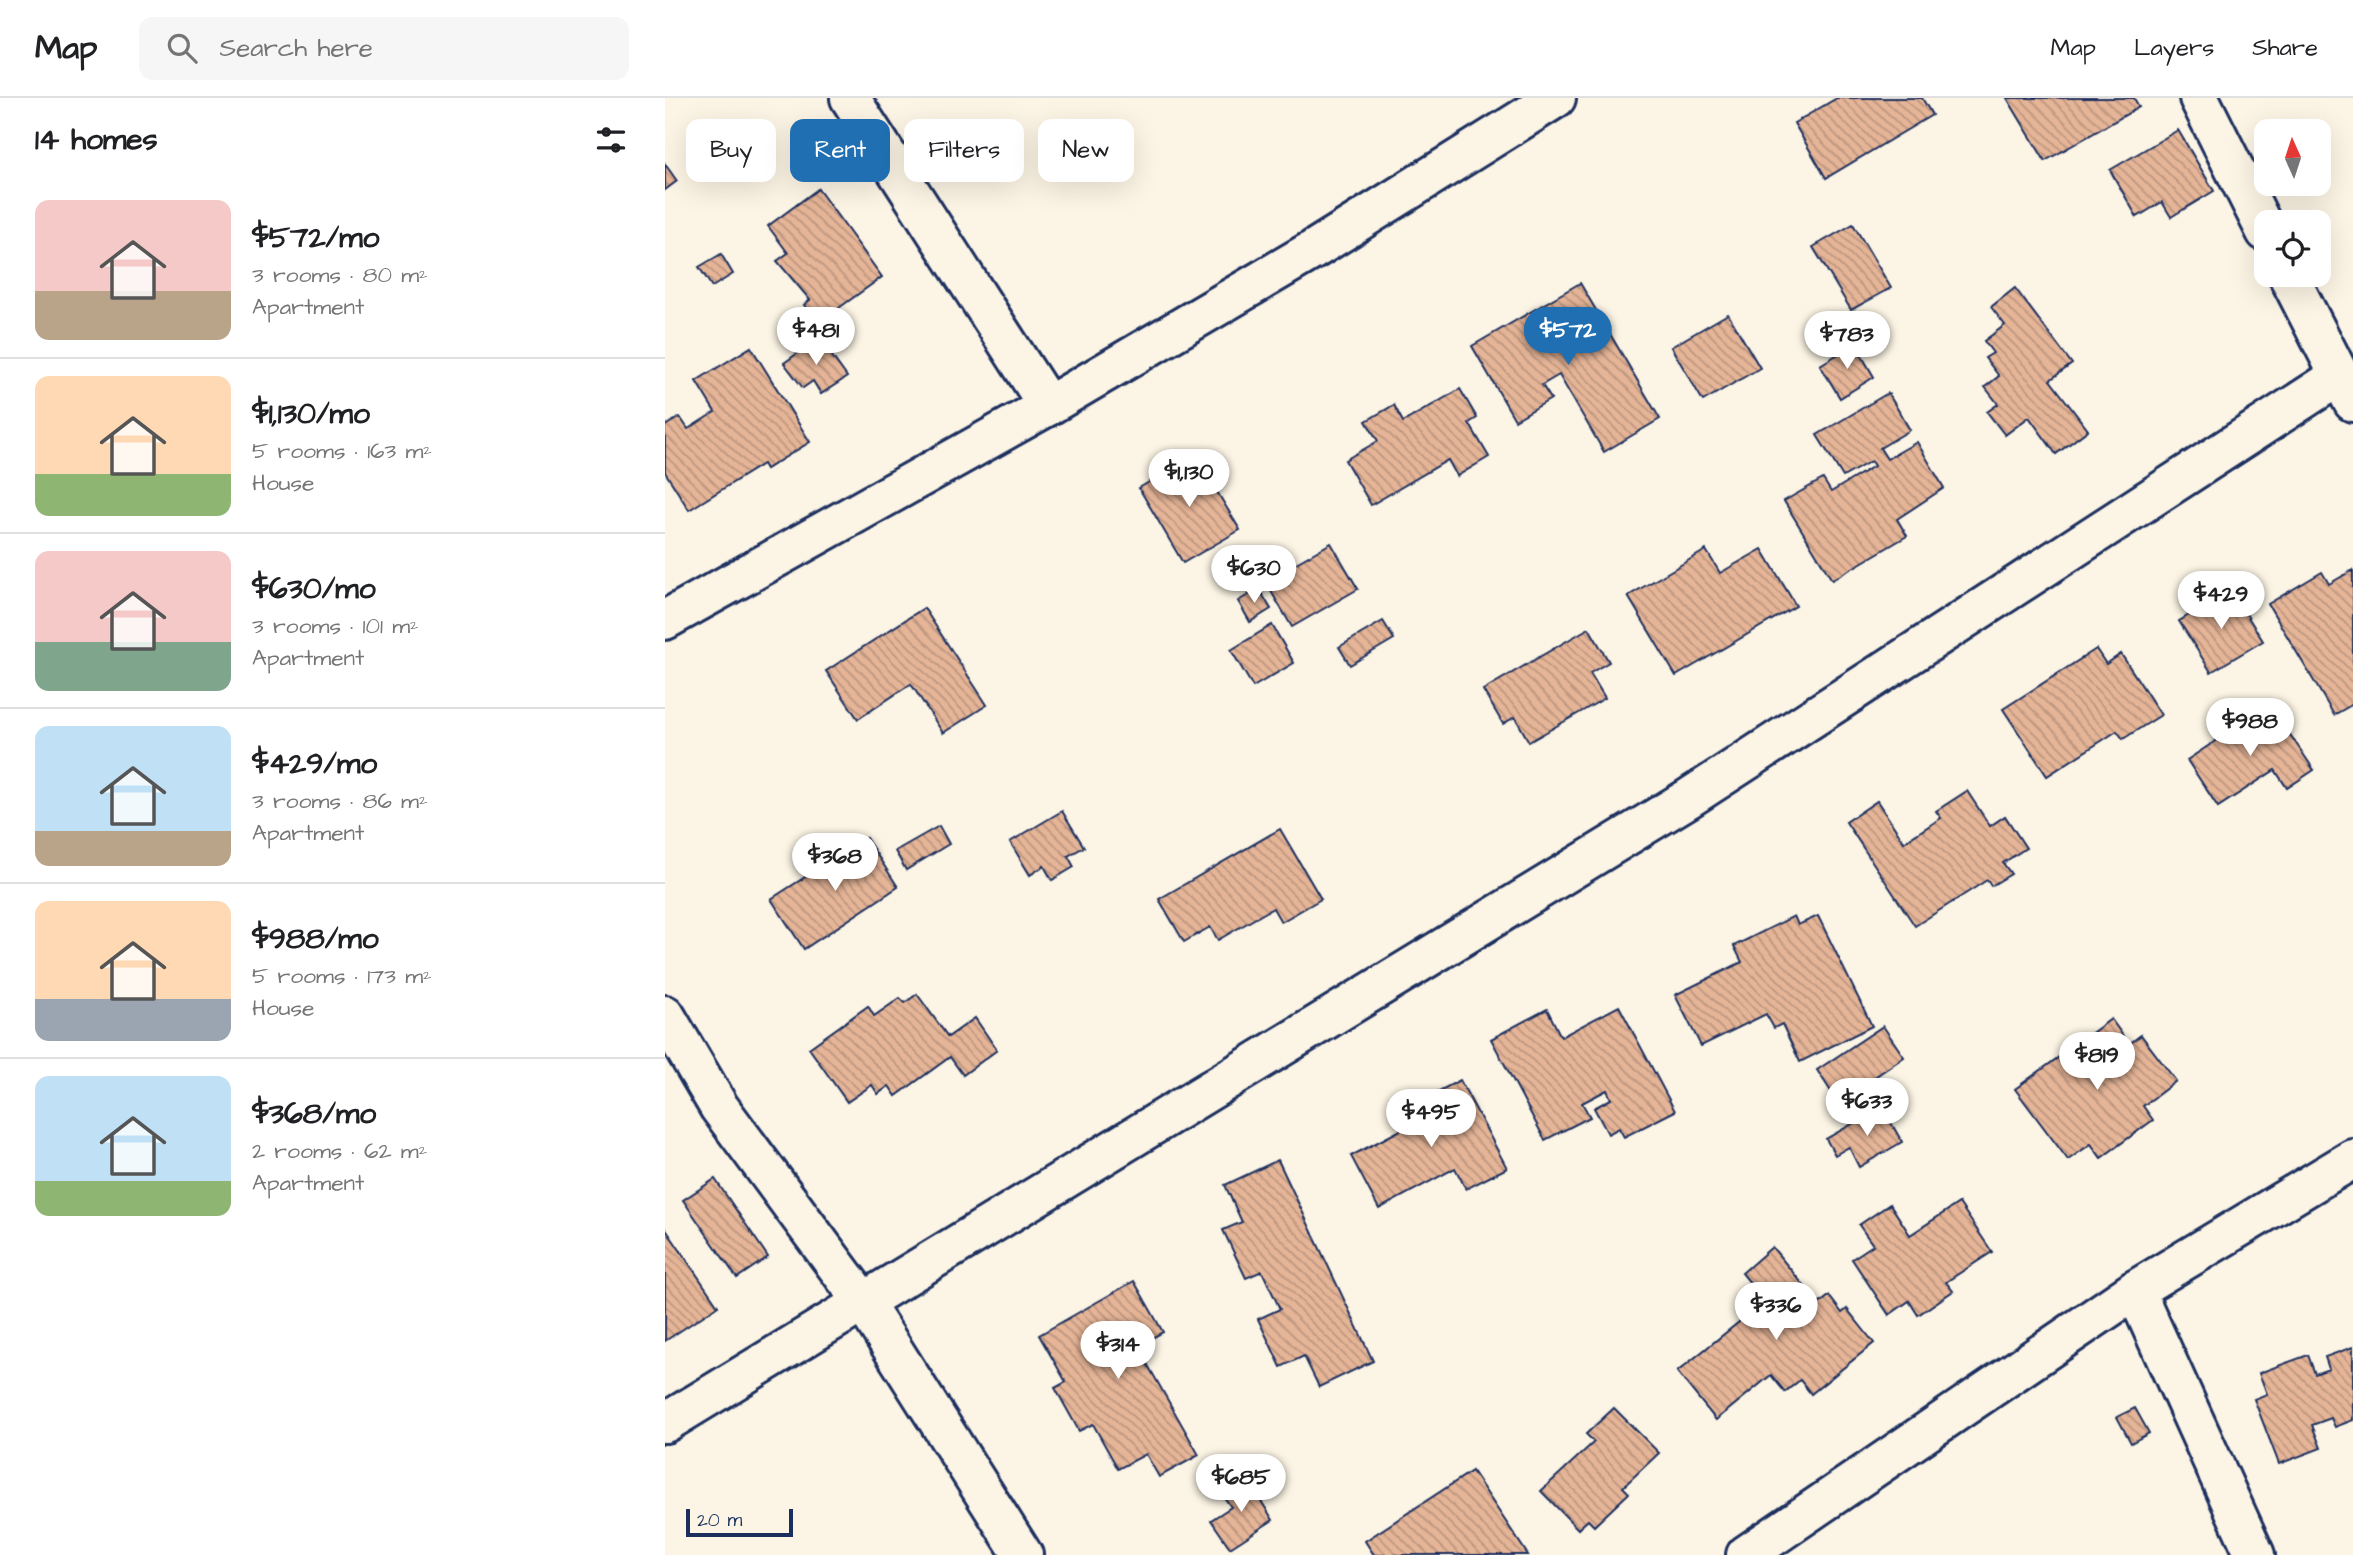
<!DOCTYPE html>
<meta charset="utf-8">
<style>
:root{--surface:#fff;--page:#f6f6f6;--text:#202124;--muted:#757577;--line:#e0e0e0;--accent:#1f6fb2}
body{margin:0;font-family:"Architects Daughter",sans-serif;background:var(--page);color:var(--text);height:100vh;display:flex;flex-direction:column;font-size:26px;white-space:nowrap}
*{box-sizing:border-box;margin:0}
p{font-size:23px;color:var(--muted)}
.icon{flex:none;width:38px;height:38px;fill:none;stroke:currentColor;stroke-width:2;stroke-linecap:round;stroke-linejoin:round}
.map{position:relative;flex:1;overflow:hidden}
.panel{display:flex;flex-direction:column;background:var(--surface);width:665px}
.panel>*{flex:none}
.hud{position:absolute;left:21px;top:21px;width:665px;height:63px;display:flex;gap:14px}
.needle{width:46px;rotate:357deg}
.controls{position:absolute;left:1589px;top:21px;display:grid;gap:14px}
.controls a{display:grid;place-items:center;width:77px;height:77px;border-radius:14px;background:var(--surface);box-shadow:0 7px 28px #0002;font-size:35px}
.scale{position:absolute;left:21px;bottom:18px;width:107px;box-sizing:border-box;padding-left:7px;border:4px solid #1b2f5e;border-top:0;font-size:19px;line-height:24px;white-space:nowrap;color:#1b2f5e;-webkit-text-stroke:5px #fcf5e5;paint-order:stroke}
.price{position:absolute;translate:-50% -60px;padding:0 16px;border-radius:24px;background:#fff;color:#222;font-size:23px;line-height:46px;filter:drop-shadow(0 2px 4px #0008)}
.price::after{content:'';position:absolute;left:50%;top:42px;width:21px;height:16px;margin-left:-10px;background:inherit;clip-path:polygon(0 0,100% 0,50% 100%)}
.price.on{background:var(--accent);color:#fff}
ul{padding:0;list-style:none}
li{display:flex;align-items:center;gap:21px;height:175px;padding:0 35px}
li+li{border-top:2px solid var(--line)}
li span{display:grid;place-items:center;flex:none;width:196px;height:140px;border-radius:14px;color:#555}
li>.icon{margin-inline-start:auto}
span .icon{width:84px;height:84px;fill:#fffc;stroke-width:1}
li b{font-size:30px}
h2{display:flex;justify-content:space-between;align-items:center;height:84px;padding:0 35px;font-size:30px}
.pill{padding:0 24px;border-radius:14px;background:var(--surface);box-shadow:0 7px 28px #0002;font-size:24px;line-height:63px}
.pill.on{background:var(--accent);color:#fff}
header{display:flex;align-items:center;gap:42px;box-sizing:border-box;height:98px;padding:0 35px;background:var(--surface);border-bottom:2px solid var(--line)}
header strong{font-size:33px}
nav{display:flex;gap:38px;margin-inline-start:auto;font-size:24px}
.search{width:490px;height:63px;background:var(--page);display:flex;align-items:center;gap:18px;box-sizing:border-box;padding:0 24px;border-radius:14px;color:var(--muted);font-size:26px}
main{display:flex;flex:1;min-height:0}
.map>svg:first-child{display:block}
.building{fill:url(#building-back-hatch);stroke:#1b2f5e;stroke-width:2}
.lines{fill:none;stroke-linecap:round;stroke-linejoin:round}
.minor-casing{stroke:#1b2f5e;stroke-width:44}
.minor{stroke:#fcf5e5;stroke-width:38}
</style>
<header>
<strong>Map</strong>
<div class="search"><svg class="icon" aria-label="search" viewBox="0 0 24 24"><circle cx="10" cy="10" r="6"/><path d="M15 15l6 6"/></svg>Search here</div>
<nav><a>Map</a><a>Layers</a><a>Share</a></nav>
</header>
<main>
<section class="panel">
<h2>14 homes<svg class="icon" aria-label="filters" viewBox="0 0 24 24"><path d="M4 7h16M4 17h16"/><circle cx="9" cy="7" r="2"/><circle cx="15" cy="17" r="2"/></svg></h2>
<ul>
<li><span style="background:linear-gradient(#f6c9c9 65%,#b9a48a 0)"><svg class="icon" aria-label="home" viewBox="0 0 24 24"><path d="M3 11l9-7 9 7M6 9v11h12V9"/></svg></span><div><b>$572/mo</b><p>3 rooms · 80 m²</p><p>Apartment</p></div></li>
<li><span style="background:linear-gradient(#ffd9b3 70%,#8fb573 0)"><svg class="icon" aria-label="home" viewBox="0 0 24 24"><path d="M3 11l9-7 9 7M6 9v11h12V9"/></svg></span><div><b>$1,130/mo</b><p>5 rooms · 163 m²</p><p>House</p></div></li>
<li><span style="background:linear-gradient(#f6c9c9 65%,#7fa58c 0)"><svg class="icon" aria-label="home" viewBox="0 0 24 24"><path d="M3 11l9-7 9 7M6 9v11h12V9"/></svg></span><div><b>$630/mo</b><p>3 rooms · 101 m²</p><p>Apartment</p></div></li>
<li><span style="background:linear-gradient(#bfe0f5 75%,#b9a48a 0)"><svg class="icon" aria-label="home" viewBox="0 0 24 24"><path d="M3 11l9-7 9 7M6 9v11h12V9"/></svg></span><div><b>$429/mo</b><p>3 rooms · 86 m²</p><p>Apartment</p></div></li>
<li><span style="background:linear-gradient(#ffd9b3 70%,#9aa5b1 0)"><svg class="icon" aria-label="home" viewBox="0 0 24 24"><path d="M3 11l9-7 9 7M6 9v11h12V9"/></svg></span><div><b>$988/mo</b><p>5 rooms · 173 m²</p><p>House</p></div></li>
<li><span style="background:linear-gradient(#bfe0f5 75%,#8fb573 0)"><svg class="icon" aria-label="home" viewBox="0 0 24 24"><path d="M3 11l9-7 9 7M6 9v11h12V9"/></svg></span><div><b>$368/mo</b><p>2 rooms · 62 m²</p><p>Apartment</p></div></li>
</ul>
</section>
<div class="map">
<svg width="1688" height="1457" viewBox="0 0 1688 1457">
<defs>
<pattern id="building-back-hatch" width="6" height="6" patternUnits="userSpaceOnUse" patternTransform="scale(1.75)"><rect width="6" height="6" fill="#e6b597"/><path d="M-1 5l2 2M0 0l6 6M5-1l2 2" fill="none" stroke="#ba947e"/></pattern>
</defs>
<rect width="100%" height="100%" fill="#fcf5e5"/>
<filter id="ink" filterUnits="userSpaceOnUse"><feTurbulence type="fractalNoise" baseFrequency=".0143" numOctaves="2"/><feDisplacementMap in="SourceGraphic" scale="14" xChannelSelector="R" yChannelSelector="G"/><feConvolveMatrix kernelMatrix="1 2 1 2 8 2 1 2 1" color-interpolation-filters="sRGB"/></filter>
<g filter="url(#ink)">
<g class="building">
<polygon points="1172,0 1257,0 1267,17 1161,80 1129,25"/>
<polygon points="1342,0 1469,0 1474,9 1380,63"/>
<polygon points="1513,32 1549,93 1506,119 1497,104 1472,119 1445,72"/>
<polygon points="0,66 12,83 0,92"/>
<polygon points="153,91 217,179 153,225 139,207 145,202 112,163 123,155 103,128"/>
<polygon points="1188,126 1226,190 1186,212 1148,149"/>
<polygon points="56,156 68,176 47,189 34,169"/>
<polygon points="915,185 995,321 939,354 894,277 877,287 886,301 850,322 807,248"/>
<polygon points="1350,190 1407,266 1385,282 1423,332 1391,356 1364,319 1340,337 1322,314 1333,306 1320,289 1334,278 1320,260 1328,255 1319,243 1340,227 1326,209"/>
<polygon points="1063,216 1095,270 1038,303 1006,249"/>
<polygon points="154,240 182,279 156,296 148,283 138,290 119,265"/>
<polygon points="1190,246 1209,279 1175,300 1155,267"/>
<polygon points="86,249 145,344 101,371 98,366 24,412 0,374 0,328 15,319 23,331 50,314 31,283"/>
<polygon points="795,291 812,320 804,325 824,359 792,378 783,362 706,407 680,362 713,343 701,323 729,307 738,324"/>
<polygon points="1223,295 1245,332 1215,350 1222,361 1252,344 1279,390 1232,421 1242,438 1167,482 1119,403 1158,381 1166,394 1209,368 1206,363 1178,379 1152,337"/>
<polygon points="530,357 575,432 518,465 474,390"/>
<polygon points="666,445 693,491 627,529 600,483"/>
<polygon points="1097,451 1131,508 1011,578 963,498 1041,452 1055,475"/>
<polygon points="1688,472 1688,606 1669,617 1603,506 1657,474 1664,486"/>
<polygon points="594,491 606,511 585,524 573,503"/>
<polygon points="1566,492 1598,543 1546,574 1514,523"/>
<polygon points="259,510 322,607 278,635 246,586 193,621 161,573"/>
<polygon points="718,523 729,541 685,567 674,549"/>
<polygon points="607,527 629,565 588,589 566,552"/>
<polygon points="924,530 944,564 925,575 940,600 864,644 850,619 838,626 818,592"/>
<polygon points="1431,551 1441,566 1456,556 1496,617 1458,641 1452,633 1382,678 1338,611"/>
<polygon points="1605,607 1649,672 1622,690 1610,672 1553,709 1522,662"/>
<polygon points="1302,693 1325,728 1340,718 1361,750 1338,765 1346,776 1326,788 1322,782 1250,828 1181,724 1212,703 1239,744 1276,720 1271,713"/>
<polygon points="397,713 419,749 403,758 409,769 387,782 379,768 365,777 345,744"/>
<polygon points="274,728 284,746 241,772 230,753"/>
<polygon points="615,731 656,801 616,824 608,810 553,842 545,829 519,844 494,801"/>
<polygon points="201,740 233,789 139,851 106,801"/>
<polygon points="1129,818 1133,827 1153,818 1207,928 1135,964 1117,926 1109,930 1101,916 1036,948 1010,897 1077,864 1069,848"/>
<polygon points="252,896 283,939 310,920 332,952 298,977 285,959 231,998 224,988 213,996 207,987 182,1004 144,950 203,908 209,918 235,900 240,905"/>
<polygon points="954,908 1010,1013 959,1039 954,1030 943,1036 929,1010 946,1001 942,992 917,1005 925,1019 880,1042 826,941 882,911 896,939"/>
<polygon points="1446,921 1464,946 1476,937 1511,983 1478,1008 1488,1022 1436,1060 1426,1046 1403,1062 1350,991"/>
<polygon points="1218,928 1239,959 1173,1004 1152,972"/>
<polygon points="795,982 842,1070 801,1091 790,1070 714,1111 686,1058 753,1023 745,1008"/>
<polygon points="1217,1009 1237,1044 1194,1069 1184,1049 1170,1057 1161,1041"/>
<polygon points="613,1062 708,1263 654,1289 639,1258 616,1269 593,1221 615,1211 597,1173 581,1180 558,1132 577,1124 560,1087"/>
<polygon points="50,1081 103,1159 72,1180 18,1102"/>
<polygon points="1294,1105 1327,1154 1281,1184 1288,1193 1253,1217 1244,1203 1224,1217 1187,1161 1208,1147 1194,1127 1225,1106 1245,1137"/>
<polygon points="0,1130 53,1208 0,1243"/>
<polygon points="1107,1149 1154,1206 1164,1198 1177,1215 1182,1211 1209,1245 1146,1296 1135,1282 1120,1294 1106,1277 1051,1322 1012,1274 1100,1203 1077,1175"/>
<polygon points="469,1183 498,1234 472,1248 534,1357 494,1379 481,1356 453,1371 428,1326 414,1333 390,1290 401,1284 374,1237"/>
<polygon points="1688,1249 1688,1322 1670,1329 1666,1320 1647,1327 1656,1350 1614,1366 1589,1301 1602,1296 1594,1275 1643,1257 1650,1276 1664,1271 1660,1259"/>
<polygon points="949,1310 994,1355 958,1389 964,1395 929,1428 923,1422 913,1431 876,1393 929,1344 921,1336"/>
<polygon points="1470,1310 1484,1335 1466,1345 1452,1319"/>
<polygon points="807,1373 863,1457 709,1457 700,1443"/>
<polygon points="581,1379 608,1422 565,1450 546,1422 566,1409 556,1395"/>
</g>
<g class="lines">
<g class="minor-casing">
<g id="minor">
<polyline points="185,0 383,308"/>
<polyline points="1534,0 1601,134"/>
<polyline points="1623,177 1688,304"/>
<polyline points="0,522 383,308 648,152 891,0"/>
<polyline points="0,917 54,1009 198,1204 358,1457"/>
<polyline points="1470,1192 1590,1457"/>
<polyline points="0,1325 1024,700 1674,278"/>
<polyline points="1081,1457 1470,1192 1688,1061"/>
</g>
</g>
<use href="#minor" class="minor"/>
</g>
</g>
</svg>
<div class="controls">
<a><svg class="needle" viewBox="-14 -14 28 28"><path d="M0-13l5 13h-10z" fill="#e53935"/><path d="M0 13l5-13h-10z" fill="#757577"/></svg></a>
<a><svg class="icon" aria-label="locate" viewBox="0 0 24 24"><circle cx="12" cy="12" r="6"/><path d="M12 2v4M12 18v4M2 12h4M18 12h4"/></svg></a>
</div>
<div class="scale">20 m</div>
<b class="price" style="left:151px;top:269px">$481</b>
<b class="price on" style="left:903px;top:269px">$572</b>
<b class="price" style="left:1182px;top:273px">$783</b>
<b class="price" style="left:524px;top:411px">$1,130</b>
<b class="price" style="left:589px;top:507px">$630</b>
<b class="price" style="left:1556px;top:533px">$429</b>
<b class="price" style="left:1585px;top:660px">$988</b>
<b class="price" style="left:170px;top:795px">$368</b>
<b class="price" style="left:1432px;top:994px">$819</b>
<b class="price" style="left:1202px;top:1040px">$633</b>
<b class="price" style="left:766px;top:1051px">$495</b>
<b class="price" style="left:1111px;top:1244px">$336</b>
<b class="price" style="left:453px;top:1283px">$314</b>
<b class="price" style="left:576px;top:1416px">$685</b>
<div class="hud">
<a class="pill">Buy</a>
<a class="pill on">Rent</a>
<a class="pill">Filters</a>
<a class="pill">New</a>
</div>
</div>
</main>
